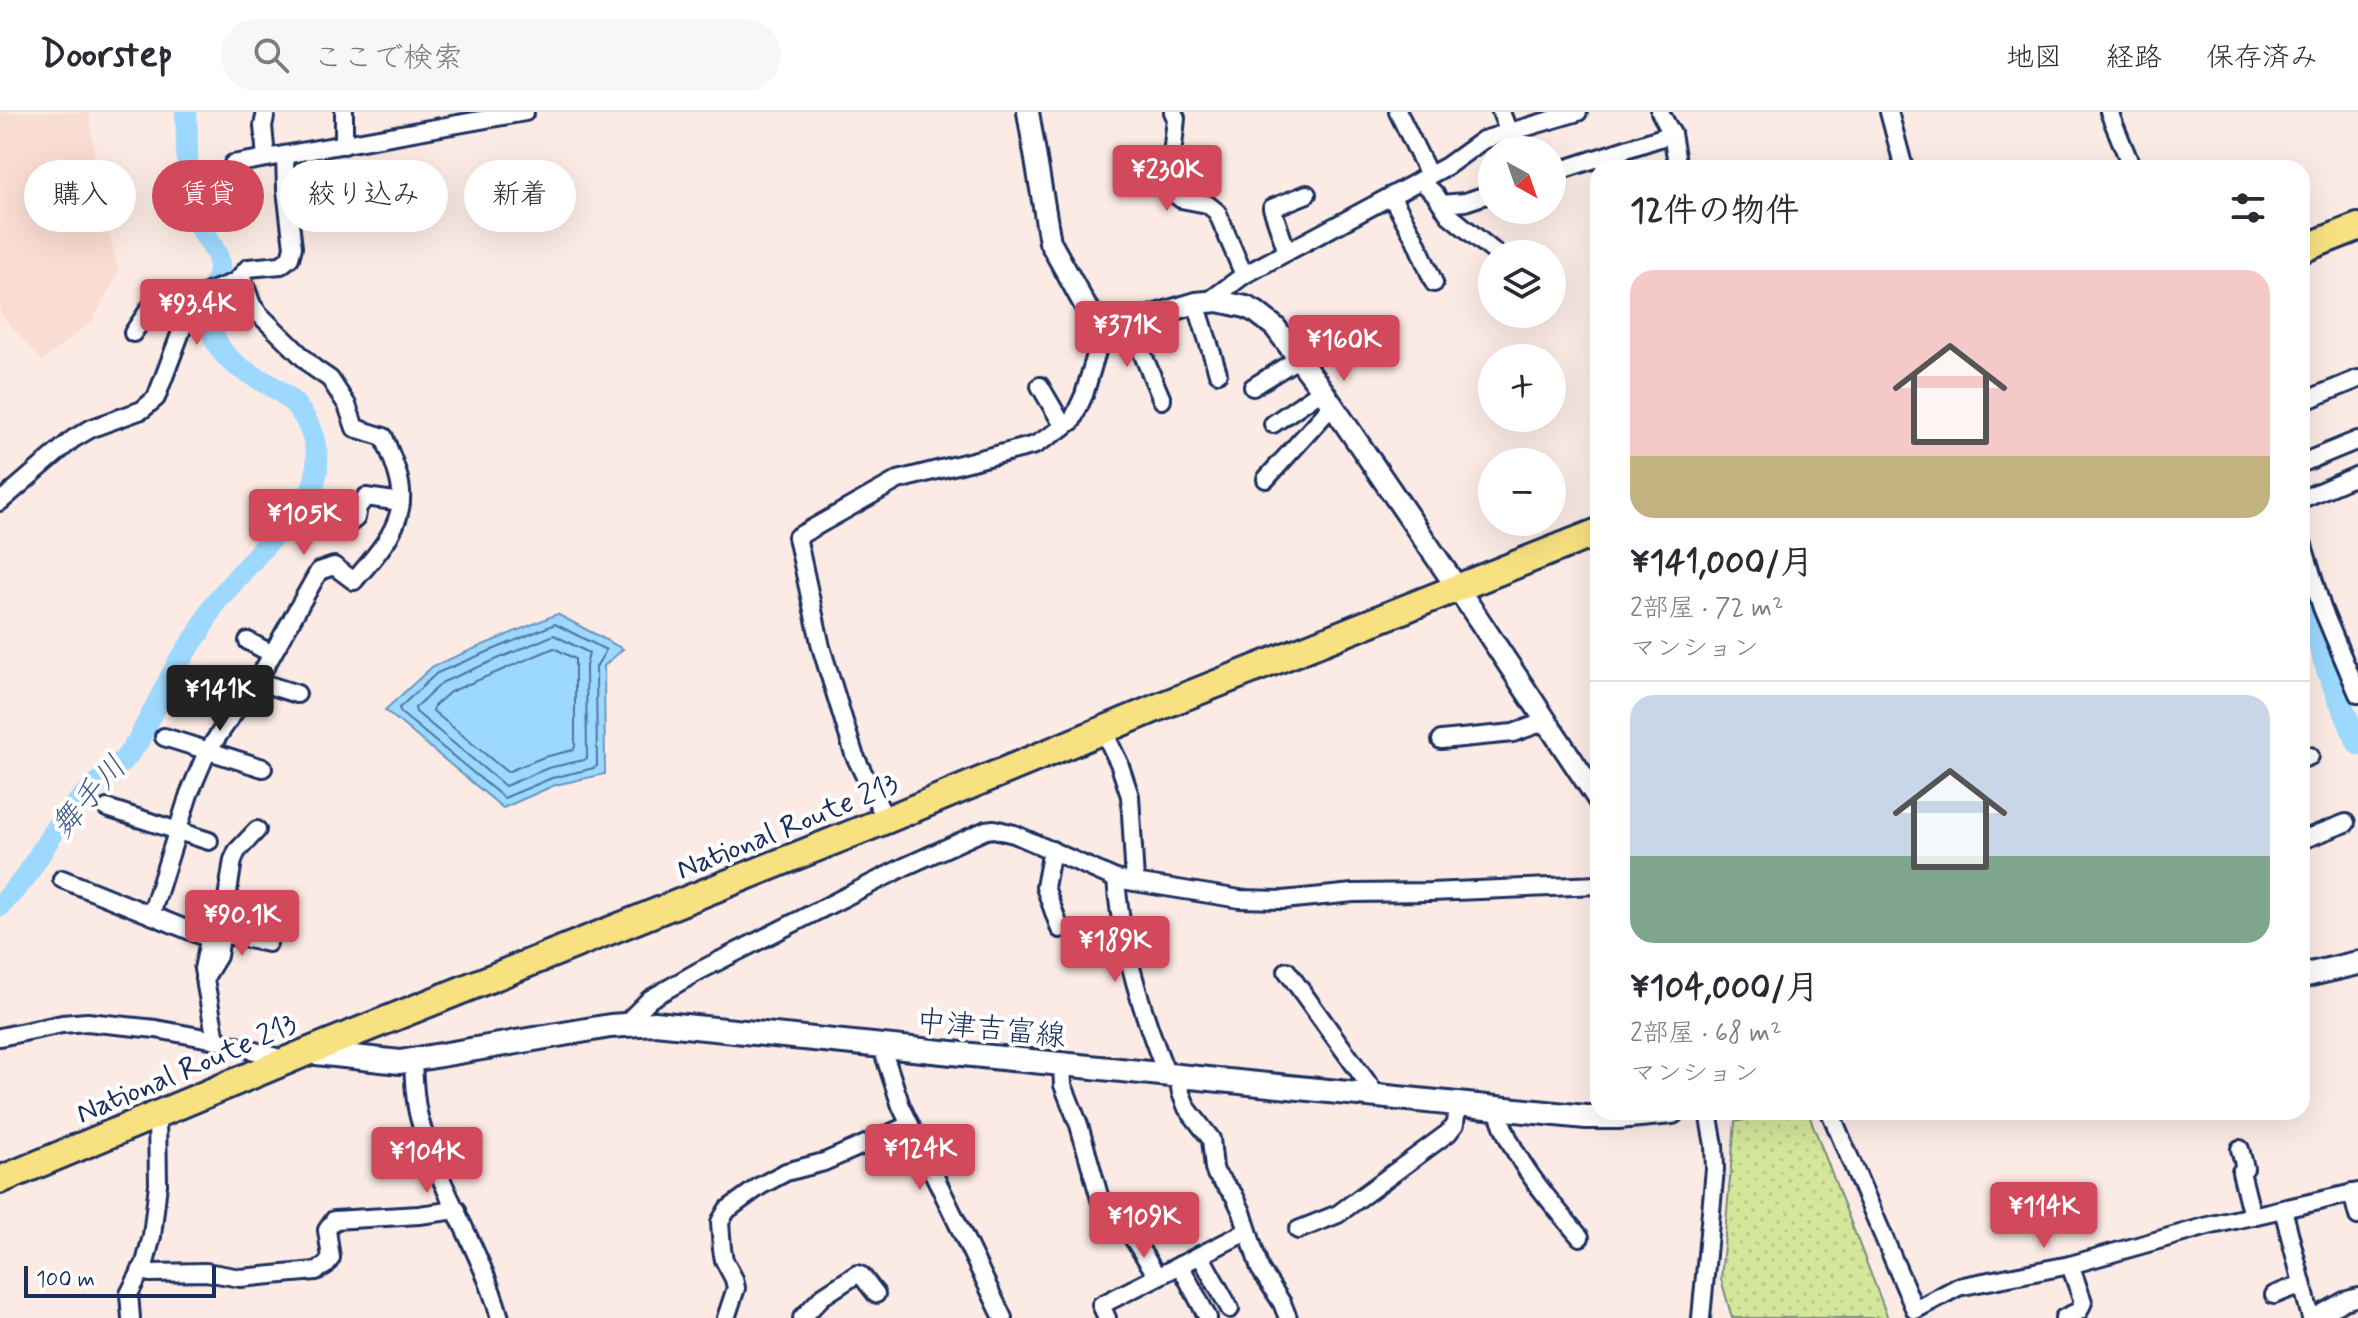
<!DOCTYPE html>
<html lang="ja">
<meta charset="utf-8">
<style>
:root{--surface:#fff;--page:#f7f7f7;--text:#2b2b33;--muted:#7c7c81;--line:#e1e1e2;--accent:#d1495b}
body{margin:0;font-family:Mynerve,"Klee One",sans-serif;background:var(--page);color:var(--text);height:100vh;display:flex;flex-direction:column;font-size:30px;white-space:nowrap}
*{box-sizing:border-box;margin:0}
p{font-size:26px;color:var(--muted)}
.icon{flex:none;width:44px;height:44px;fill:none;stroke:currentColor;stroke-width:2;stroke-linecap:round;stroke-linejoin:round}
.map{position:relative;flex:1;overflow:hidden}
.drawer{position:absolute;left:1590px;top:48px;width:720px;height:960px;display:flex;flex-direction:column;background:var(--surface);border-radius:24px;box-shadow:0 8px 32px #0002}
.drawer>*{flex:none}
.hud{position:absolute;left:24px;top:48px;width:760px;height:72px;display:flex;gap:16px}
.needle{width:52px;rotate:140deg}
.fabs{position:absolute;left:1478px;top:24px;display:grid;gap:16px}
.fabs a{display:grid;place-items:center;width:88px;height:88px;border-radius:50%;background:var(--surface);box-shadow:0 8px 32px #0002;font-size:40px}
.scale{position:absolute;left:24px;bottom:20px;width:192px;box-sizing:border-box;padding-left:8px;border:4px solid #1b2f5e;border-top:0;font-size:22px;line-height:28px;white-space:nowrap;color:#1b2f5e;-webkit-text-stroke:6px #fff;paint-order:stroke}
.price{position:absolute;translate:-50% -68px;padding:0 18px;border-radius:8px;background:var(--accent);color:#fff;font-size:26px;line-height:52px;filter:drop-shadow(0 2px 4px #0008)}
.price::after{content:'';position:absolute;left:50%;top:48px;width:24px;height:18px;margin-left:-12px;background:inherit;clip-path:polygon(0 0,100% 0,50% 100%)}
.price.active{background:#222;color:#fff}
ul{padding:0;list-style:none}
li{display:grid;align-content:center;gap:16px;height:424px;padding:0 40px}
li+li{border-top:2px solid var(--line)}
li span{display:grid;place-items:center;height:248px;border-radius:24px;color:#555}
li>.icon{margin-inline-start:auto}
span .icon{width:144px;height:144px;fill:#fffc;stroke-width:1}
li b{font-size:34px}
h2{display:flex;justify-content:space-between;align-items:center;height:96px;padding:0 40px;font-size:34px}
.chip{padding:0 28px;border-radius:36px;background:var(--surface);box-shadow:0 8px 32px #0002;font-size:28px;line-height:72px}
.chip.active{background:var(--accent);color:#fff}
header{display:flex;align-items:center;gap:48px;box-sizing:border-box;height:112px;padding:0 40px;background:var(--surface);border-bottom:2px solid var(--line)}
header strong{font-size:38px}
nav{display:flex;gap:44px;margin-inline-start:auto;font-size:28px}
.search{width:560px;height:72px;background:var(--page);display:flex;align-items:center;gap:20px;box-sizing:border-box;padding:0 28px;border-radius:44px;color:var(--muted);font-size:30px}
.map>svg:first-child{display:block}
.built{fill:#faddd2}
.green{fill:url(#green-dots);stroke:#778a7c;stroke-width:2}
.water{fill:#9dd9fe;stroke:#6995be;stroke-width:2}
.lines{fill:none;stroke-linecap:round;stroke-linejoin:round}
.shore{stroke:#4f739e;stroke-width:2}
.river{stroke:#9dd9fe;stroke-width:22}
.minor-casing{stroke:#1b2f5e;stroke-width:22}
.tertiary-casing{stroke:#1b2f5e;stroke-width:26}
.secondary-casing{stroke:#1b2f5e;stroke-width:28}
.trunk-casing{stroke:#1b2f5e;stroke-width:32}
.minor{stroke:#fff;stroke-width:16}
.tertiary{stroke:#fff;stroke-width:20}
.secondary{stroke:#fff;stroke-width:22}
.trunk{stroke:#f8e181;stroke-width:26}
.labels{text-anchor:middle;stroke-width:8;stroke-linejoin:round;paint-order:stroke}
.street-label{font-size:30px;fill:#1b2f5e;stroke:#fff}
.water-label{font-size:32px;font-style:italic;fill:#3c5a86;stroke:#fff}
</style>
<header>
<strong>Doorstep</strong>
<div class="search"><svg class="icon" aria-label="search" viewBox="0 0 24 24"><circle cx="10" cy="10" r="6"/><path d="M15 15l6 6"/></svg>ここで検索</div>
<nav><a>地図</a><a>経路</a><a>保存済み</a></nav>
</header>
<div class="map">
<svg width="2358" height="1206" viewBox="0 0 2358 1206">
<defs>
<pattern id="green-dots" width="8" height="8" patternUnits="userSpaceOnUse" patternTransform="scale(2)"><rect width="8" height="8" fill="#d3e69a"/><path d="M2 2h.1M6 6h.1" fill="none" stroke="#b5c687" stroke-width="1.8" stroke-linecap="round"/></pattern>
</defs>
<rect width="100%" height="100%" fill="#fcebe5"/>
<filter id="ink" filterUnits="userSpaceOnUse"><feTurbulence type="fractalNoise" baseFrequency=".0125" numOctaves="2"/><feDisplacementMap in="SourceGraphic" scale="16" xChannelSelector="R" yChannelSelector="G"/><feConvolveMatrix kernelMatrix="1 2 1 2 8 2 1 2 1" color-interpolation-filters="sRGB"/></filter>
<g filter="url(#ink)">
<polygon class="built" points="0,0 89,0 100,89 119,160 92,209 42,249 0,202"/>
<polygon class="green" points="1782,1000 1808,1000 1888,1206 1732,1206 1721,1167 1735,1010"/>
<polygon class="water" points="557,502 623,537 604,554 605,662 555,673 503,696 385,598 433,554"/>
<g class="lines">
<g class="shore">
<polygon points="555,512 606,538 596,555 597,654 594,656 552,666 504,686 401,601 399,596 437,561"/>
<polygon points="554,523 589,541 586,554 587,646 584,648 548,656 505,674 416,600 415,596 443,570"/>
<polygon points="554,536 575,547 575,635 573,638 544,645 507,660 433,599 434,594 450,580"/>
</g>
<g class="river">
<polyline points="2302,481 2328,561 2358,632"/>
<path d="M0,794L25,766L59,711L83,685L124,648L137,631L179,549L198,522L215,491L308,384C328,352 313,303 282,281C262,266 238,260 222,239C211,224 205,200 211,182C215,170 222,159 218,146C216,136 199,117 194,104C185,77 188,30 186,0"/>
</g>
<g class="minor-casing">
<g id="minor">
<polyline points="344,0 344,33"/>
<polyline points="1173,0 1176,6 1169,72 1175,82 1181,87 1207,92 1217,100 1244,163"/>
<polyline points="1398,0 1429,63"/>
<polyline points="1501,0 1509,21"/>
<polyline points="1889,0 1904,56"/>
<polyline points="2109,0 2132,56"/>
<polyline points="1672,22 1678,56"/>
<polyline points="266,46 263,14 266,0"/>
<polyline points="233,52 525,0"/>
<polyline points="1552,61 1672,22 1660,0"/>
<polyline points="1420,68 1435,82 1449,103 1497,142"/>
<polyline points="1391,84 1415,127 1434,171"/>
<polyline points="1442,92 1465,90 1492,81"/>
<polyline points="1287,140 1272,96 1307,82"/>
<polyline points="1209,189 1244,163 1447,54 1483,28 1578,0"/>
<polyline points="1196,191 1218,261"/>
<polyline points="1130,212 1162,288"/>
<polyline points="133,221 161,180 188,201"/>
<polyline points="1040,274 1064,315"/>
<polyline points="1253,275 1299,246"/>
<polyline points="2302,290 2358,267"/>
<polyline points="1273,312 1322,278"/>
<polyline points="2302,351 2358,328"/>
<polyline points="1266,367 1332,294"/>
<polyline points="2302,387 2358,363"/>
<polyline points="0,390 73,327 92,316 142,298 156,286 190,196 198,184 235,170 248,156 281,153 290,146 293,135 286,78 285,43"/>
<polyline points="350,411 356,406 358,395 366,385 401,390"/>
<polyline points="2302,430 2322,496 2358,582"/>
<polyline points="248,529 272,542"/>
<polyline points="256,569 297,582"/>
<polyline points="192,572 188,580 232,602"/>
<polyline points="1103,618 1119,651 1130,684 1135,770"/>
<polyline points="164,625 263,656"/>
<polyline points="1441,628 1513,621 1547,609"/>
<polyline points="2302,647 2310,644"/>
<polyline points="107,696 209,729"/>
<polyline points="886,708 854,642 821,535 797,425 898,368 1035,333 1056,320 1072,309 1084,283 1106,209"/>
<polyline points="2302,728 2346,711"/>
<polyline points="1052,738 1045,775 1060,817"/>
<polyline points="62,767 208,826 208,834 203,857 216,928"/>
<path d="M1116,767C1121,835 1142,901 1167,963"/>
<path d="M151,803L189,682L207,640L265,555L319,459L334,454L354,469C375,444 404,415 401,380C400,361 390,342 384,325L355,316L347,293L330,267L314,256L260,203L252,193L242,165"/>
<polyline points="223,822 268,831"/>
<polyline points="1287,859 1377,984"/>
<polyline points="204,867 218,844 233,748 237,739 257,718"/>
<polyline points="625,912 650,887 699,859 904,755 986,718 994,717 1014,722 1116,767 1240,787 1283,788 1353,781 1430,780 1598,773"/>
<polyline points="0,925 62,912 87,910 156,917 216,928 276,945 282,951"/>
<polyline points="882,936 901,994 1003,1206"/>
<path d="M413,949C414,968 414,986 419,1005C437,1075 481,1136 500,1206"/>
<polyline points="1062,953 1063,973 1079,1013 1100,1087 1114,1107 1126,1115 1157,1164"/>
<polyline points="1178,964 1181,981 1187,996 1211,1027 1214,1056 1216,1062 1234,1083 1242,1100 1260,1157 1282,1191 1288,1206"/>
<path d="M1497,996C1510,1045 1548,1087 1580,1125"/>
<polyline points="1830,1000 1915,1198 1958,1175 2070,1153 2208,1114 2358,1080"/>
<polyline points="2240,1037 2245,1056 2241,1060 2252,1104"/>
<polyline points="2352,1081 2358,1104"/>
<polyline points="2283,1097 2311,1206"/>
<polyline points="1298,1118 1338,1102 1448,1021 1455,1012 1457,992"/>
<polyline points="1200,1143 1230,1197"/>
<polyline points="1180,1153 1208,1206"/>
<polyline points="140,1159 150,1161 206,1160 240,1166 316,1159 326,1153 331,1146 327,1118 334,1108 419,1103 457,1098"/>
<polyline points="2274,1183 2302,1172"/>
<polyline points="131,1206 129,1182 145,1151 152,1124 158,1072 157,1003"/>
<polyline points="726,1206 736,1176 734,1167 724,1148 722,1137 720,1110 727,1098 760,1074 786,1060 824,1050 909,1013"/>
<polyline points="802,1206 823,1184 857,1162 862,1164 876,1182"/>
<polyline points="1107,1206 1101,1193 1248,1119"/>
<polyline points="1701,1206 1715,1057 1714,1033 1708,1000"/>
<polyline points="2064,1206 2079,1199 2083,1190 2070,1153"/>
<polyline points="2314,1206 2344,1189 2358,1185"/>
</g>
</g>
<g class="tertiary-casing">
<polyline id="tertiary" points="1028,0 1050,130 1087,197 1097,206 1113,212 1123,213 1196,191 1218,189 1246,195 1256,200 1275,215 1320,275 1471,496 1598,687"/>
</g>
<g class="secondary-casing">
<g id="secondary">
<polyline points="2302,864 2358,851"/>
<polyline points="307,940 400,950 610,914 655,911 1586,1005 1618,1005 1672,1000"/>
</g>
</g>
<g class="trunk-casing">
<g id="trunk">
<polyline points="2302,137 2358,115"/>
<polyline points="0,1068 307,940 886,708 1166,592 1598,420"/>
</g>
</g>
<use href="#minor" class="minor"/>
<use href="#tertiary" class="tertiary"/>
<use href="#secondary" class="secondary"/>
<use href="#trunk" class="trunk"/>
</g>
</g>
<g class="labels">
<g class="street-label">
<text transform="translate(787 714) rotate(-22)" y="10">National Route 213</text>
<text transform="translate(991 916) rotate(6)" y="10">中津吉富線</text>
<text transform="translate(186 956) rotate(-23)" y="10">National Route 213</text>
</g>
<g class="water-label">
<text transform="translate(88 684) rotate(-49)" y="11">舞手川</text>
</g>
</g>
</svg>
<div class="fabs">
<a><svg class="needle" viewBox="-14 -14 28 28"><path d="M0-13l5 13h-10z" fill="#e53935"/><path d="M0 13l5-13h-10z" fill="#7c7c81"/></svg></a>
<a><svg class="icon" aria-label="layers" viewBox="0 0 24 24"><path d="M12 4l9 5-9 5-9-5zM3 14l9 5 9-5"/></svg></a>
<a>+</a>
<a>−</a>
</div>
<div class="scale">100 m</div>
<b class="price" style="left:1167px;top:101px">¥230K</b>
<b class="price" style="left:197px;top:235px">¥93.4K</b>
<b class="price" style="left:1127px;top:257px">¥371K</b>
<b class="price" style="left:1344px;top:271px">¥160K</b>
<b class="price" style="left:304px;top:445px">¥105K</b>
<b class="price active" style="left:220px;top:621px">¥141K</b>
<b class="price" style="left:242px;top:846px">¥90.1K</b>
<b class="price" style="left:1115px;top:872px">¥189K</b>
<b class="price" style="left:920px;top:1080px">¥124K</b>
<b class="price" style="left:427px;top:1083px">¥104K</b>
<b class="price" style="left:2044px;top:1138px">¥114K</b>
<b class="price" style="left:1144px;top:1148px">¥109K</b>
<div class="hud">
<a class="chip">購入</a>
<a class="chip active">賃貸</a>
<a class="chip">絞り込み</a>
<a class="chip">新着</a>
</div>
<section class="drawer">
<h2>12件の物件<svg class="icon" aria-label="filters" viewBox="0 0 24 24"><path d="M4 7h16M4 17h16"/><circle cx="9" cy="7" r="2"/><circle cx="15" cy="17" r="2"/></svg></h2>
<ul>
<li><span style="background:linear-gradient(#f6c9c9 75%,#c2b280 0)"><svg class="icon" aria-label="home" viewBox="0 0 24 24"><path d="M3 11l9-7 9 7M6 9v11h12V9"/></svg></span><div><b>¥141,000/月</b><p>2部屋 · 72 m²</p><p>マンション</p></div></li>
<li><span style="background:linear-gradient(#c9d6e8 65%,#7fa58c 0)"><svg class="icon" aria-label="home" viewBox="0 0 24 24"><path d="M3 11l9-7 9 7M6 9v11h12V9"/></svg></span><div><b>¥104,000/月</b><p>2部屋 · 68 m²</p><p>マンション</p></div></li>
</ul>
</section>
</div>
